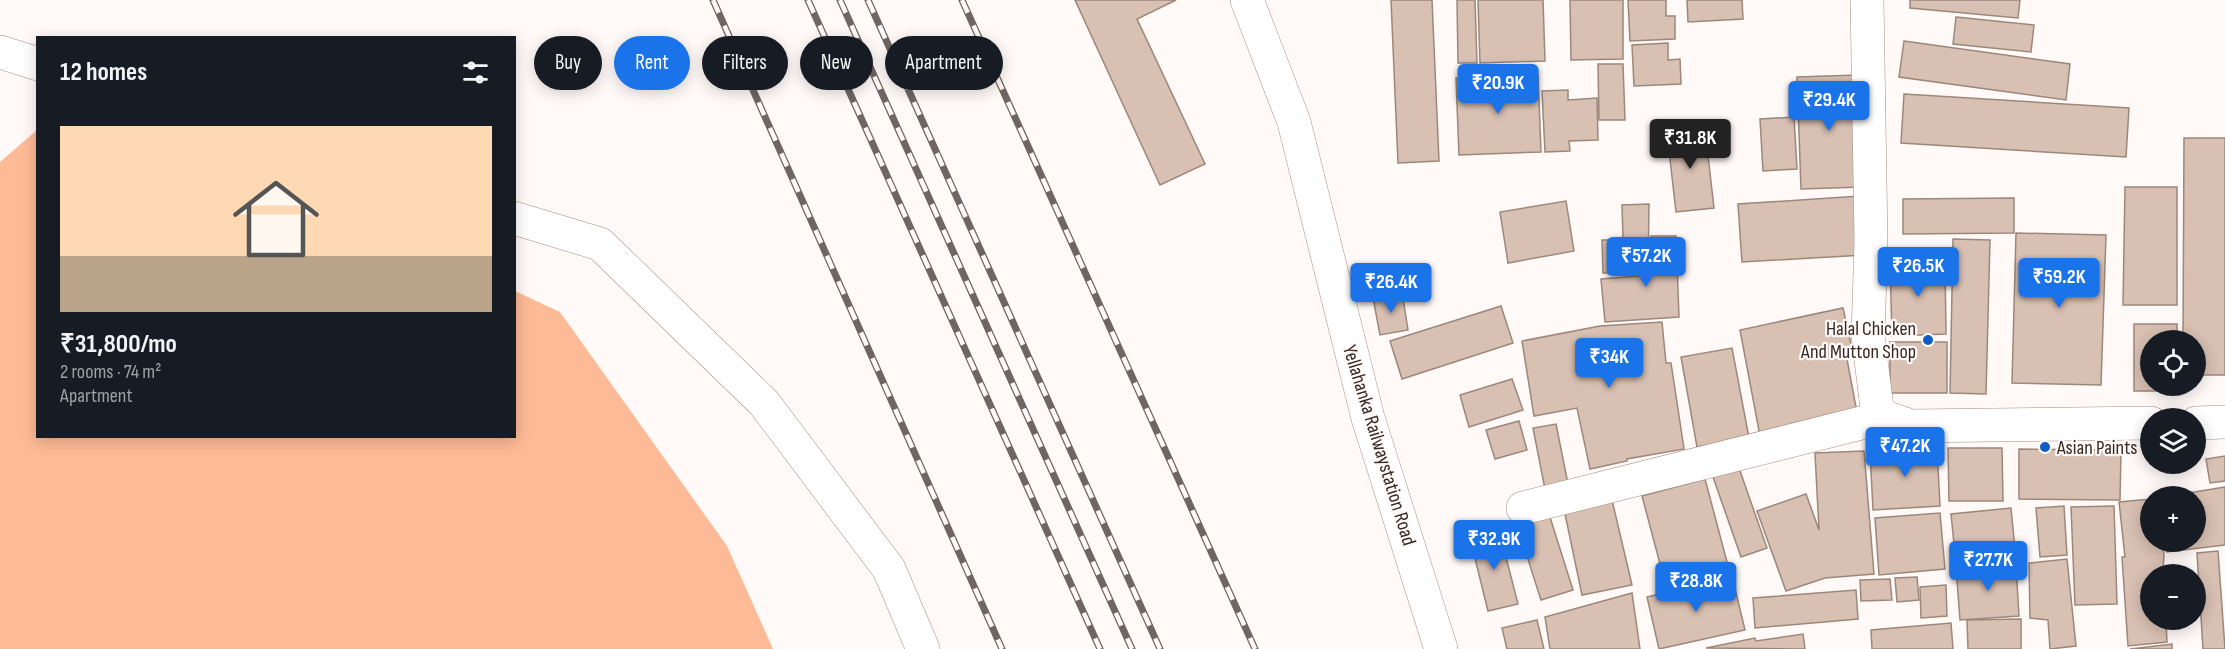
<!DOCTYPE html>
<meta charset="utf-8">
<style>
:root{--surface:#171b24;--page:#242831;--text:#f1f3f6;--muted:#9ea1a6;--accent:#1a73e8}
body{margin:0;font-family:"Sofia Sans Condensed",sans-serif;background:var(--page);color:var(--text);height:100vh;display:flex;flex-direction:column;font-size:22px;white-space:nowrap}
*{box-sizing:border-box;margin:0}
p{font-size:20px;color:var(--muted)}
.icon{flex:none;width:33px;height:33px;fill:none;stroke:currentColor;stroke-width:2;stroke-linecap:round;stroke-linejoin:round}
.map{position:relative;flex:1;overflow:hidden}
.panel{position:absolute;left:36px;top:36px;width:480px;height:402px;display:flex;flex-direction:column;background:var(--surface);border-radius:0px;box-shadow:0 3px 15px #0003}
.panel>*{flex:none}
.banner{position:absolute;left:534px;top:36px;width:570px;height:54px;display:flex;gap:12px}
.controls{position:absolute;left:2140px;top:330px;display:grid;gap:12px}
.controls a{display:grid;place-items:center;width:66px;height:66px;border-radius:50%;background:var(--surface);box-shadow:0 3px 15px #0003;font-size:30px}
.price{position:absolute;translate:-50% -51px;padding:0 14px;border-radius:6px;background:var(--accent);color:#fff;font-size:20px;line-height:39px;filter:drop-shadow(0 2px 3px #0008)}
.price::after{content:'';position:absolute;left:50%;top:36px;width:18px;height:14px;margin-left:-9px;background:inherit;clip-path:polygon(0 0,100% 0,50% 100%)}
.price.current{background:#222;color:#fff}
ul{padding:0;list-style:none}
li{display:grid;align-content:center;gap:12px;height:318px;padding:0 24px}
li span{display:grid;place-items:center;height:186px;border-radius:0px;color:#555}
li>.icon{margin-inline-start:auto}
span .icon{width:108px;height:108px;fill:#fffc;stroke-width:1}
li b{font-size:26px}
h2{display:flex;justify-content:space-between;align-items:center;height:72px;padding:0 24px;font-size:26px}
.chip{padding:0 21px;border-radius:27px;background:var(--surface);box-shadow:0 3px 15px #0003;font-size:21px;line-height:54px}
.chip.current{background:var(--accent);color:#fff}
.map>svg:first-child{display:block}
.forest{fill:#fdba96}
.building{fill:#d8c0b3;stroke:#9d877b;stroke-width:1.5}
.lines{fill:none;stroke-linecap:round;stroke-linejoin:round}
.minor-casing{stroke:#a58e82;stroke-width:34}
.minor{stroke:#fff;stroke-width:33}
.rail-casing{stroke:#6f6663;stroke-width:7}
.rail{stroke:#fff9f7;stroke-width:4.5;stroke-dasharray:14;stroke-linecap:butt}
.poi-dot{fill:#0f5cc6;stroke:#fff9f7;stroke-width:2}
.labels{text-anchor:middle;stroke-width:4.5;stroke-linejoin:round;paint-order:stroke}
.poi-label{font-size:20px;fill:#332925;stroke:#fff9f7;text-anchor:end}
.street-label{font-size:20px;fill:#332925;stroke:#fff9f7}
</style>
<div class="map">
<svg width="2225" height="649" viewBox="0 0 2225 649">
<rect width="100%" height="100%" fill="#fff9f7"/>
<polygon class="forest" points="37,130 38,436 514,436 515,291 560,312 727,546 773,649 0,649 0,162"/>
<g class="building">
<polygon points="1075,0 1176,0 1137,19 1205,164 1160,185"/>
<polygon points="1391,0 1432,0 1439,161 1398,163"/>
<polygon points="1457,0 1475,0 1477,63 1458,63"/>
<polygon points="1478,0 1543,0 1545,61 1480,63"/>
<polygon points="1570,0 1623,0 1623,59 1571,60"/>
<polygon points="1628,0 1666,0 1666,16 1675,16 1675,39 1630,41"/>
<polygon points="1687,0 1742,0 1743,19 1688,22"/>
<polygon points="1910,0 2020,0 2018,18 1910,8"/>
<polygon points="1956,17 2034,25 2031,52 1953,44"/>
<polygon points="1904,41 2070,64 2066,100 1899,77"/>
<polygon points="1668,43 1668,60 1680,59 1681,84 1634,86 1632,45"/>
<polygon points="1598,64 1623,64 1625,120 1599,120"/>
<polygon points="1538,75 1541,152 1459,155 1456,78"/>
<polygon points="1858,75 1862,187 1801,189 1797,77"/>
<polygon points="1568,90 1568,100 1597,98 1598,140 1569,141 1570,151 1545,152 1542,91"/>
<polygon points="1904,94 2129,108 2126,157 1901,143"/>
<polygon points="1794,117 1797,169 1763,171 1760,119"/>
<polygon points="1705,129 1714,208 1676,212 1667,133"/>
<polygon points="2184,138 2225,138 2225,375 2196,375 2196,340 2183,340"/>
<polygon points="2125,187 2177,187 2177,305 2123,305"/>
<polygon points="1860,196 1864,255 1742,262 1738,204"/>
<polygon points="2014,198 2014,233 1903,234 1903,199"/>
<polygon points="1566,201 1574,251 1508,263 1500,212"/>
<polygon points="1649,204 1648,273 1603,273 1602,240 1623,240 1622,205"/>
<polygon points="2016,233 2106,235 2101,385 2012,383"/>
<polygon points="1651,236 1676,236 1679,317 1605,322 1601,279 1652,275"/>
<polygon points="1953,239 1990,240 1986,394 1950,393"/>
<polygon points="1945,261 1946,334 1892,336 1890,262"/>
<polygon points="1402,292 1408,330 1380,335 1373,298"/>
<polygon points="1501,306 1513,343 1402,379 1390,341"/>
<polygon points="1843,308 1853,353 1846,354 1858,418 1760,436 1740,330"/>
<polygon points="1662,322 1666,363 1671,363 1684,449 1627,459 1627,461 1590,469 1577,408 1534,416 1522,341 1600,326"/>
<polygon points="2134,324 2177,324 2177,340 2151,340 2151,386 2177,386 2177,391 2134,391"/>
<rect x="1890" y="342" width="57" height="51"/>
<polygon points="1732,348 1749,438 1697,447 1681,357"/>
<polygon points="1512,379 1523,410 1469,427 1460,395"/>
<polygon points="1519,421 1527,450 1495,459 1486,430"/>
<polygon points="1556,424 1568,484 1545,489 1533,428"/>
<polygon points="1937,447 1940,506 1873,510 1870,451"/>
<polygon points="1948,448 2002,448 2003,501 1949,501"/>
<polygon points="2019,449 2121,450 2120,500 2019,499"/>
<polygon points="1864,451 1874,574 1825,578 1786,591 1757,511 1806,494 1819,530 1815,453"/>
<polygon points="2225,456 2225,481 2210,483 2206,459"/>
<polygon points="1739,468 1767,548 1741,557 1713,477"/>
<polygon points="1705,479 1727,562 1664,579 1642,496"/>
<polygon points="2225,487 2225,545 2167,552 2166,542 2196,542 2196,496 2170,496"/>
<polygon points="2151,499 2151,542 2162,542 2164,554 2163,574 2151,574 2151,620 2166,620 2167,642 2128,646 2122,557 2125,557 2119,502"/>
<polygon points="1612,500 1632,585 1582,595 1565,514"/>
<polygon points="2064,506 2067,555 2040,557 2036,508"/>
<polygon points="2114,506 2117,604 2075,605 2071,507"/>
<polygon points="2011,508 2016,559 1956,564 1951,514"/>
<polygon points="1940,513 1945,569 1879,575 1875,518"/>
<polygon points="1549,514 1573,590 1541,600 1517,525"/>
<polygon points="1499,530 1518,604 1488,611 1470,538"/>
<polygon points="2218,551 2225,649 2203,649 2197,553"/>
<polygon points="2067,559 2076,646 2050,649 2048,620 2030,618 2029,563"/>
<polygon points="2016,565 2019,616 1960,620 1956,567"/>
<polygon points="1732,576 1745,630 1659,649 1647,597"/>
<polygon points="1917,577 1919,600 1897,602 1895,578"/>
<polygon points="1890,579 1892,600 1861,601 1860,580"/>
<polygon points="1946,585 1947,616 1921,618 1920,587"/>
<polygon points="1856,590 1858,619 1755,628 1753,598"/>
<polygon points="1632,593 1640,649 1550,649 1545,617"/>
<polygon points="2021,619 2021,649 1968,649 1967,620"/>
<polygon points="1537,620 1544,649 1507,649 1502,628"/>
<polygon points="1951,623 1953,649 1872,649 1871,630"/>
<polygon points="1803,634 1805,649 1706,648 1755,638 1756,641"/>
<polygon points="2172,644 2172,649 2130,649"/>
</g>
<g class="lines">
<g class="minor-casing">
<g id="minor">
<polyline points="1247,0 1294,122 1368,418 1441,649"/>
<polyline points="1867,0 1871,241 1868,336 1877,408 1885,417 1911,426 2151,423"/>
<polyline points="0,52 38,64"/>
<polyline points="514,218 600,244 764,403 889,569 923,649"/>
<polyline points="2196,423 2225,422"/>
<polyline points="1523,508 1885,417"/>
</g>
</g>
<use href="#minor" class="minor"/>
<g class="rail-casing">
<g id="rail">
<polyline points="713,0 1002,649"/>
<polyline points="808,0 1100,649"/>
<polyline points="840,0 1132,649"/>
<polyline points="868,0 1160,649"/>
<polyline points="962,0 1255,649"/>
</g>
</g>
<use href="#rail" class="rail"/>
</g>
<g class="poi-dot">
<circle cx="1928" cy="340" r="6"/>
<circle cx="2045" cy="447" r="6"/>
</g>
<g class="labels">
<g class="poi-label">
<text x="1916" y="335">Halal Chicken<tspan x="1916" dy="23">And Mutton Shop</tspan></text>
<text x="2057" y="454" text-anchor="start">Asian Paints</text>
</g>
<g class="street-label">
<text transform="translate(1380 445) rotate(73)" y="7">Yellahanka Railwaystation Road</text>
</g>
</g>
</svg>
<div class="controls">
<a><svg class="icon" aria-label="locate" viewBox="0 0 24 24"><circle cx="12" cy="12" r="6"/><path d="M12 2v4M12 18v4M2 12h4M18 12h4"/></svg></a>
<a><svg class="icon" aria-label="layers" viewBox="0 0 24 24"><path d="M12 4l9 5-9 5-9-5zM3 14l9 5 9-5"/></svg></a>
<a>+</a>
<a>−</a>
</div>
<b class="price" style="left:1498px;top:115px">₹20.9K</b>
<b class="price" style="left:1829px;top:132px">₹29.4K</b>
<b class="price current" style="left:1690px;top:170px">₹31.8K</b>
<b class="price" style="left:1646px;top:288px">₹57.2K</b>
<b class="price" style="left:1918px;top:298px">₹26.5K</b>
<b class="price" style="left:2059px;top:309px">₹59.2K</b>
<b class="price" style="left:1391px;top:314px">₹26.4K</b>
<b class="price" style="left:1609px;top:389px">₹34K</b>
<b class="price" style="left:1905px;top:478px">₹47.2K</b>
<b class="price" style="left:1494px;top:571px">₹32.9K</b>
<b class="price" style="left:1988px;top:592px">₹27.7K</b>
<b class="price" style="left:1696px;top:613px">₹28.8K</b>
<div class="banner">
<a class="chip">Buy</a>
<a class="chip current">Rent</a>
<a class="chip">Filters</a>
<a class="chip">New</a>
<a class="chip">Apartment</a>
</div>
<section class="panel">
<h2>12 homes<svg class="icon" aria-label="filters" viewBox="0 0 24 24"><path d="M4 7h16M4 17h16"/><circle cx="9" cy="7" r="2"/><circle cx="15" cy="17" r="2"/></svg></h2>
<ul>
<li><span style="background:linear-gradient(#ffd9b3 70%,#b9a48a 0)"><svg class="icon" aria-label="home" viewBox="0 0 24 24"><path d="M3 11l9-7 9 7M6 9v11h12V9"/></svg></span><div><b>₹31,800/mo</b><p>2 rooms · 74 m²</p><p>Apartment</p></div></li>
</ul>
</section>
</div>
